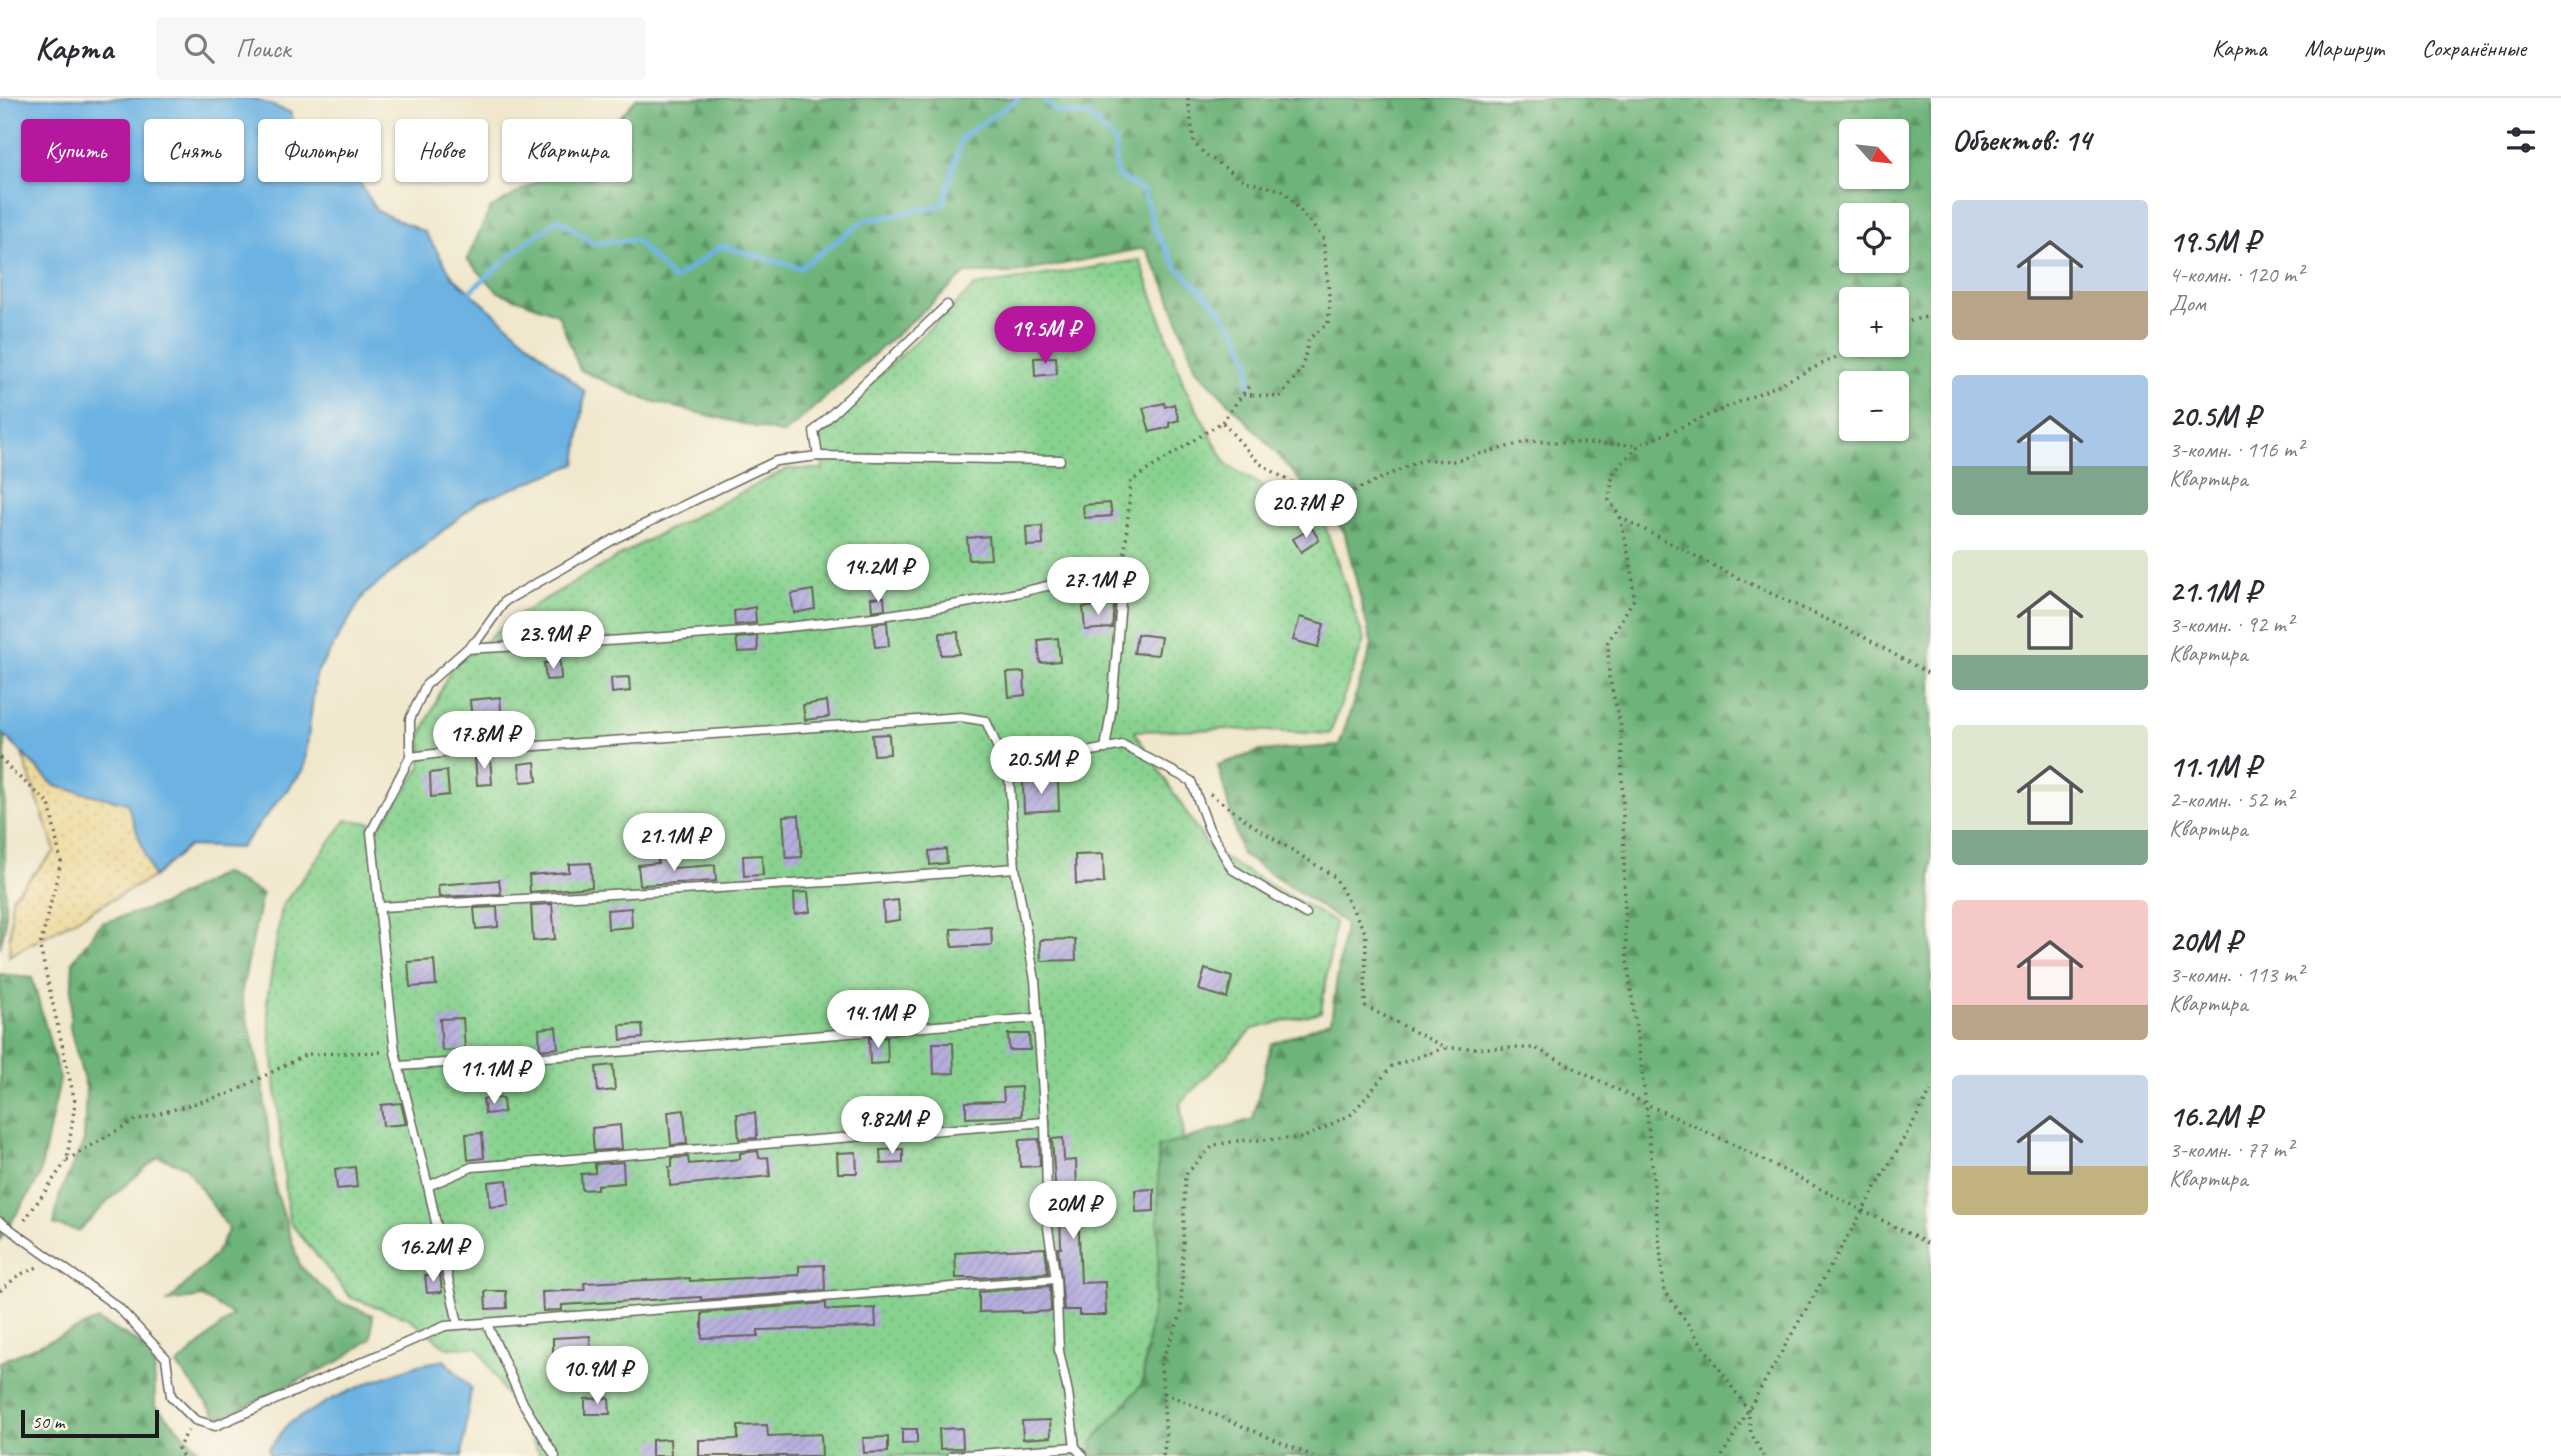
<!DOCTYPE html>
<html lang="ru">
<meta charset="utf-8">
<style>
:root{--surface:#fff;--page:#f7f7f7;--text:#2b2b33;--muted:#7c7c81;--line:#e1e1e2;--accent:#b5179e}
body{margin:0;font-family:Caveat,sans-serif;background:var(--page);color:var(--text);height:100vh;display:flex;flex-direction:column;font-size:26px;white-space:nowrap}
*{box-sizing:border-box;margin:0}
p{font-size:23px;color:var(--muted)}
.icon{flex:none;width:38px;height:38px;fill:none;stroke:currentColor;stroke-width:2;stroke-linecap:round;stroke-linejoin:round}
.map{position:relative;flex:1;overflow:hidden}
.drawer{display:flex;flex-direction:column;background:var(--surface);width:630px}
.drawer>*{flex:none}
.banner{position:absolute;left:21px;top:21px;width:665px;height:63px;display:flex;gap:14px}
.needle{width:46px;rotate:117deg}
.buttons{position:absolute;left:1839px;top:21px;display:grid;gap:14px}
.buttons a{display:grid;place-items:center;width:70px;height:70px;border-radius:7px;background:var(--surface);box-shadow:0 2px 5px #0004;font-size:35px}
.scale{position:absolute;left:21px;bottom:18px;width:138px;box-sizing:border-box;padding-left:7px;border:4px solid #1c1c1c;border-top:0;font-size:19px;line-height:24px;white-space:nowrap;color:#1c1c1c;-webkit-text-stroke:5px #fbf7ec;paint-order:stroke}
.price{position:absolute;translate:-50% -60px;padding:0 16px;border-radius:24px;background:#fff;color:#222;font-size:23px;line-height:46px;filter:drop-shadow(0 2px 4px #0008)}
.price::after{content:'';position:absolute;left:50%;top:42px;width:21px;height:16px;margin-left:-10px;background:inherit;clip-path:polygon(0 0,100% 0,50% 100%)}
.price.selected{background:var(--accent);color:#fff}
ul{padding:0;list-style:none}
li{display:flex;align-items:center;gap:21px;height:175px;padding:0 21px}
li span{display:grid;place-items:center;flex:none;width:196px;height:140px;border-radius:7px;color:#555}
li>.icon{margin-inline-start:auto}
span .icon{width:84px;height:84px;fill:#fffc;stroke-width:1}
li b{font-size:30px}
h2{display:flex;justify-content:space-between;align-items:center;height:84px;padding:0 21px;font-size:30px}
.chip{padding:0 24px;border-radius:7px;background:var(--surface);box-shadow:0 2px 5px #0004;font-size:24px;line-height:63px}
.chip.selected{background:var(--accent);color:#fff}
header{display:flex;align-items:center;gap:42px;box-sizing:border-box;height:98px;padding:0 35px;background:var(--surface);border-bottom:2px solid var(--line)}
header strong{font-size:33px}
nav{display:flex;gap:38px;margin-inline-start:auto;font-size:24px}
.search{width:490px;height:63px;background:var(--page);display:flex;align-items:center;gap:18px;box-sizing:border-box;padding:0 24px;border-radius:7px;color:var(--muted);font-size:26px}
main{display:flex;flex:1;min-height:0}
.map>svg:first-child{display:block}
.green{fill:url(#green-dots);stroke:#527756;stroke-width:2}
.forest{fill:url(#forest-firs);stroke:#45684b;stroke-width:2;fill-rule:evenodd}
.sand{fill:url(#sand-dots);stroke:#857b5d;stroke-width:2}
.water{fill:#6cb2e2;stroke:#44677f;stroke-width:2}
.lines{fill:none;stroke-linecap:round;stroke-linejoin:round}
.stream{stroke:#6cb2e2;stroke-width:5}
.building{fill:url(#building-hatch)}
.service-casing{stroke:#66635a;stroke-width:11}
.path{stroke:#66635a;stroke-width:3.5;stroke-dasharray:2 5;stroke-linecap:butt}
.service{stroke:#fff;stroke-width:8}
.path-bridge{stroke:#66635a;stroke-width:3.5;stroke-dasharray:2 5;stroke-linecap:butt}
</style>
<header>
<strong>Карта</strong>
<div class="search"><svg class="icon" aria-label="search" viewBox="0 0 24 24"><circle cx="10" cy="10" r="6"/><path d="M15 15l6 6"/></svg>Поиск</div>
<nav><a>Карта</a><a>Маршрут</a><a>Сохранённые</a></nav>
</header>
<main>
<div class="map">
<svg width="1931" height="1358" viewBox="0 0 1931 1358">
<defs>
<pattern id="green-dots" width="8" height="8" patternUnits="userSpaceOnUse" patternTransform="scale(1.75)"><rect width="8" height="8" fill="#88d28f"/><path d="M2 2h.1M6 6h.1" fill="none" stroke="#75b47b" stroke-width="1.8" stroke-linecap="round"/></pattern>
<pattern id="forest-firs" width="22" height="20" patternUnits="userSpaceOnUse" patternTransform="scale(1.75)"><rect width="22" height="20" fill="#6eb47a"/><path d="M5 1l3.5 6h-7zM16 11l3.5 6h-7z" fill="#5a9263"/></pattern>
<pattern id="sand-dots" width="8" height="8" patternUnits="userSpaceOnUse" patternTransform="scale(1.75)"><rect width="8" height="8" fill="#eeda9e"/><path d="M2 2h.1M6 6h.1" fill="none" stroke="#ccba88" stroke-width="1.8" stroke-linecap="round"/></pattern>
<pattern id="building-hatch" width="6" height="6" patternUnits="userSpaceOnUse" patternTransform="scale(1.75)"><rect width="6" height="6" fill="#b6aede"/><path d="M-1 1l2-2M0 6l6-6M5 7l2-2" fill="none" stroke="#9c95be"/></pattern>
</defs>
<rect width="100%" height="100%" fill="#fbf7ec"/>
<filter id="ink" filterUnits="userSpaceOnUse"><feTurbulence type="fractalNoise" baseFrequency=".0143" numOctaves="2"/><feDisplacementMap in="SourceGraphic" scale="14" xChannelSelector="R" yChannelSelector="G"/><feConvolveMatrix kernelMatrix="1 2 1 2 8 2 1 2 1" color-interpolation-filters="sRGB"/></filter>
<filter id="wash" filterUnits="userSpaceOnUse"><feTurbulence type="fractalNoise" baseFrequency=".00686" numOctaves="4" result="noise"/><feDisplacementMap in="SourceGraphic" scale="28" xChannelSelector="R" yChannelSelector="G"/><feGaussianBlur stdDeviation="1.57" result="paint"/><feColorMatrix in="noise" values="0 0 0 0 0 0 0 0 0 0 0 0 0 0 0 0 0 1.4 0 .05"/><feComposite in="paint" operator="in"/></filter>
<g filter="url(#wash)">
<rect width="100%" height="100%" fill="#f0e7cc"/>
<polygon class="green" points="1140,162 1185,290 1227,367 1324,425 1364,542 1330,636 1226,631 1134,633 1211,753 1335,824 1321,914 1253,931 1180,1005 1183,1028 1171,1277 1102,1358 541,1358 478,1249 447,1250 409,1220 351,1200 289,1123 267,903 282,808 346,722 382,726 421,669 421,638 451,570 521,515 644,444 787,371 823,371 819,334 975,188"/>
<g class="forest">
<path d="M637,0H1931V1358H1093L1092,1344L1142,1286L1158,1169V1049L1253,1021L1271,946L1331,923L1345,825L1241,756L1218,667L1260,653L1339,648L1372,547L1344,433L1263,340L1196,271L1165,187L1145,150L1017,175H966L784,336L647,302L580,272L558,216L498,194L467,161L490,111L590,52ZM1897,33V79H1852V33ZM1897,117V163H1852V117ZM1852,201H1897V247H1852ZM1852,285H1897V331H1852Z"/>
<polygon points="0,636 5,637 5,827 0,850"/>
<polygon points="223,775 262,796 241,897 262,981 275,1090 300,1168 337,1203 373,1217 371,1241 338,1264 219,1321 177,1267 233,1217 202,1199 168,1204 214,1158 229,1131 185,1068 158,1059 114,1097 79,1133 54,1127 60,1095 84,1043 86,990 70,930 73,863 101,825 164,806"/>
<polygon points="0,876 32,880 60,981 39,1080 0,1142"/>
<polygon points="97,1222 154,1253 155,1307 205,1358 0,1358 0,1264"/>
</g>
<polygon class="sand" points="22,656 55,688 127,704 153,779 9,858 12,799 55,753"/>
<g class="water">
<polygon points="2,0 251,0 290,14 298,35 352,72 377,113 425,134 453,179 585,294 576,366 478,404 364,497 316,576 304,671 240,750 189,748 153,779 127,705 55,688 0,633 0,5"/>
<polygon points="444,1262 471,1290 462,1358 271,1358 268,1352 289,1325 334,1300 368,1285 418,1267"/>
</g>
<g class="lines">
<g class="stream">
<polyline points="1042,0 1057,14 1089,18 1115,44 1116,77 1144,93 1154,130 1177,169 1215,206 1238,235 1250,264 1249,288"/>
<polyline points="466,197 517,152 559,121 593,145 635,142 674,182 721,148 800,170 864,123 943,107 962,39 1019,0"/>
</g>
</g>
<g id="blocks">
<g class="building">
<polygon points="1056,259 1057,276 1035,278 1034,260"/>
<polygon points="1164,305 1165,309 1174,306 1179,322 1169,325 1170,329 1150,334 1143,310"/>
<polygon points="1110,405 1112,418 1084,420 1083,407"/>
<polygon points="1042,428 1043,447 1027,448 1026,429"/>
<polygon points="1312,430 1319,442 1301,454 1293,441"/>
<polygon points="989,438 991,461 969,462 967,440"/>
<polygon points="813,492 815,511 794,515 791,496"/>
<polygon points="884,499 885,511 872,513 871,500"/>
<polygon points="1114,507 1112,530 1085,532 1083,509"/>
<polygon points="755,509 756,525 735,527 734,513"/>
<polygon points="1300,519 1324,526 1318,549 1293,542"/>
<polygon points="887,524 889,548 875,549 873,526"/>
<polygon points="958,534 959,556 941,557 940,535"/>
<polygon points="1137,536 1161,539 1158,557 1134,555"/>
<polygon points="757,538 758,553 738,554 736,540"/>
<polygon points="1058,540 1060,563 1040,565 1038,542"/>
<polygon points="560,563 561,581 546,582 544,565"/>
<polygon points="1024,574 1025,597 1009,599 1007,575"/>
<polygon points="629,579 630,593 612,595 611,580"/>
<polygon points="500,599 503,643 474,646 470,602"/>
<polygon points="827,603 829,619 805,622 803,607"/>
<polygon points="889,636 890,656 874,657 872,637"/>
<polygon points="490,658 492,686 477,687 475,659"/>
<polygon points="535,664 537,683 521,684 519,666"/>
<polygon points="447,673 449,697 431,699 430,675"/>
<polygon points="1058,683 1059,712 1024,714 1023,684"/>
<polygon points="799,717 802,759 786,760 783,718"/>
<polygon points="946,751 947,765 930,767 929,753"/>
<polygon points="672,756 673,770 715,767 716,783 640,787 638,767 658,765 657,757"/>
<polygon points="1103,756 1104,785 1076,786 1075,757"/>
<polygon points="762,757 763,777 744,778 743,758"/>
<polygon points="591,765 592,789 530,794 529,777 569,774 569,766"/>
<polygon points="499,782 501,796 439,799 438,787"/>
<polygon points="808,794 810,814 795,816 794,795"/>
<polygon points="898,802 900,822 884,824 883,804"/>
<polygon points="552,806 555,841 533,843 531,807"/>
<polygon points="497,809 498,829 476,831 474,810"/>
<polygon points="631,810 632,829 608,831 607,812"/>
<polygon points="991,829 992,847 952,849 951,831"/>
<polygon points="1075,841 1076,862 1041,863 1040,842"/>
<polygon points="434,862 436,887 410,889 408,864"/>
<polygon points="1205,871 1232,879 1227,900 1199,892"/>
<polygon points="871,903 892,903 892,919 886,919 886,926 868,927 868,922 834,924 834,910 871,908"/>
<polygon points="463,920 465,951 442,953 440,921"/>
<polygon points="642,926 643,940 621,942 620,927"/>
<polygon points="556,929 558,950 540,952 539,931"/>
<polygon points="1008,936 1029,936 1030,952 1009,952"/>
<polygon points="887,939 888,965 870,966 869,940"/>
<polygon points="933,945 953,945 954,975 934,976"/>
<polygon points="613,967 615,992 598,994 596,969"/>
<polygon points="1021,989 1022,1018 966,1020 966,1004 1004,1003 1003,990"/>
<polygon points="503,1000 504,1014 485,1016 483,1001"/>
<polygon points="401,1005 406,1026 383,1028 381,1007"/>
<polygon points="684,1012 687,1046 671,1047 668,1014"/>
<polygon points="755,1015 757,1040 739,1041 737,1016"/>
<polygon points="620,1027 622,1051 594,1053 592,1030"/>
<polygon points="482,1035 484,1060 468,1062 466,1036"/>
<polygon points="1063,1040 1064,1063 1076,1062 1077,1093 1080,1093 1081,1114 1078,1114 1081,1185 1105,1184 1106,1217 1079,1217 1079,1212 1064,1212 1058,1150 1061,1150 1060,1115 1057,1115 1052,1041"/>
<polygon points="1039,1041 1040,1068 1020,1069 1019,1042"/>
<polygon points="903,1051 903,1065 881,1066 880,1052"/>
<polygon points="758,1053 759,1060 768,1059 770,1078 670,1088 669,1069 672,1069 672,1060 688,1059 689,1066 740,1061 740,1055"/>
<polygon points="856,1054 857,1075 838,1075 837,1055"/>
<polygon points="623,1064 624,1085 597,1087 597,1091 582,1092 581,1076 595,1075 595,1066"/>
<polygon points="355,1069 357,1089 337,1091 335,1071"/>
<polygon points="507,1082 509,1107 490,1109 488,1084"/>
<polygon points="1154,1091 1154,1113 1136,1114 1135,1092"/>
<polygon points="1045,1150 1048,1175 978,1180 956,1180 955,1155"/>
<polygon points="824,1167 825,1192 701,1202 701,1199 562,1207 562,1212 543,1213 542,1194 585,1192 584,1185 690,1180 690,1183 799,1177 799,1168"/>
<polygon points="440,1176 442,1194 427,1195 425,1177"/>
<polygon points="1050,1188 1051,1213 1021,1215 1021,1213 979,1214 979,1194"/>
<polygon points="485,1193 506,1193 507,1210 486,1211"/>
<polygon points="826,1205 826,1211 834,1212 875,1210 876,1229 758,1232 758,1238 702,1240 702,1215"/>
<polygon points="590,1238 591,1262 572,1263 572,1258 553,1259 553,1240"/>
<polygon points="609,1300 610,1316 585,1316 585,1301"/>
<polygon points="1050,1322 1051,1339 1023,1341 1022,1323"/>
<polygon points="767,1327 768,1338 821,1336 822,1358 699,1358 699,1342 738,1341 738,1328"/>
<polygon points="962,1330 963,1350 940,1351 939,1331"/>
<polygon points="902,1331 917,1331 917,1345 902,1346"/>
<polygon points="888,1339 888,1354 864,1355 863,1340"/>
<polygon points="670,1341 671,1358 652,1358 652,1342"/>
</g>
</g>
</g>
<g filter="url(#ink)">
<use href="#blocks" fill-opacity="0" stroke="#66635a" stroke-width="2"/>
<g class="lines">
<g class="service-casing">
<g id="service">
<polyline points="818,358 814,333 947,207"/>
<path d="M467,551C644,541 823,533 997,499C1032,492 1067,483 1101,475L1122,492L1112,608L1105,651"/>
<polyline points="410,659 450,654 961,619 986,623 1009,676 1015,770 1035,882 1045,1024 1048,1130 1056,1181 1059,1253 1068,1294 1075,1349 952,1358"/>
<polyline points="1009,676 1081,655 1123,647 1191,683 1209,731 1232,771 1306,816"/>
<polyline points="380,809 845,783 1015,770"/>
<polyline points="398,968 591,956 1036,920"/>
<polyline points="428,1088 395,954 371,734 410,659 410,621 426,587 478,541 505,503 618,439 776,363 818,358 1060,362"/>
<polyline points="0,1124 118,1209 166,1260 171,1298 195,1322 215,1328 445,1228 1056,1181"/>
<polyline points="458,1226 428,1088 472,1069 1045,1024"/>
<polyline points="487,1226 523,1305 555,1358"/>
<polyline points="1075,1349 1083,1358"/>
</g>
</g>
<g class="path">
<polyline points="1188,0 1194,45 1205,56 1245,83 1284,93 1323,140 1330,206 1328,225 1309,241 1302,270 1280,299 1253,297"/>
<polyline points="1897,229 1913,222 1931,218"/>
<polyline points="1861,247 1774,289 1639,347 1613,375 1609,402 1620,419 1734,478 1862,538 1931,577"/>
<polyline points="1222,324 1249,288"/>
<polyline points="1620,419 1632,473 1634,501 1608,544 1609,579 1621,629 1626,854 1646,1006 1720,1040 1931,1147"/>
<polyline points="1123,476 1131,383 1222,324 1259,365 1318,400 1331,403 1422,362 1453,363 1530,343 1639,347"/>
<polyline points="0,659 12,673 49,705 61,764 40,849 75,1004 67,1062 22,1126"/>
<polyline points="1210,696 1257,730 1335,779 1366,836 1365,908 1446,950 1535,950 1646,1006 1664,1192 1748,1312 1751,1335 1763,1358"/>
<polyline points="67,1062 133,1023 231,995 307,956 384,954"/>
<polyline points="0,1193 19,1177 40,1168"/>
<polyline points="1164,1295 1313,1358"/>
<polyline points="182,1358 178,1350 188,1333"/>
<polyline points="1163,1358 1166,1341 1161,1264 1181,1217 1185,1077 1214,1047 1237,1043 1303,1040 1352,1016 1392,968 1444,950"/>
<polyline points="1722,1358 1931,993"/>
</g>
<use href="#service" class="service"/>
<polyline class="path-bridge" points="1243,296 1253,297"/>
</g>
</g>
</svg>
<div class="buttons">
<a><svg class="needle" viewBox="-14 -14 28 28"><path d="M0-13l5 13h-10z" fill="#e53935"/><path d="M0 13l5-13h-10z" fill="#7c7c81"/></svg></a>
<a><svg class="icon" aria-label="locate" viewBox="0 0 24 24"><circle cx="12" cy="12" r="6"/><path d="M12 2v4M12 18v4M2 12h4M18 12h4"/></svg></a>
<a>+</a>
<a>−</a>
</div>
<div class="scale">50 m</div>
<b class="price selected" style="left:1045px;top:268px">19.5M ₽</b>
<b class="price" style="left:1306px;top:442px">20.7M ₽</b>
<b class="price" style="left:878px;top:506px">14.2M ₽</b>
<b class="price" style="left:1098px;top:519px">27.1M ₽</b>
<b class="price" style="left:553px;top:573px">23.9M ₽</b>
<b class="price" style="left:484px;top:673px">17.8M ₽</b>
<b class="price" style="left:1041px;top:698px">20.5M ₽</b>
<b class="price" style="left:674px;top:775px">21.1M ₽</b>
<b class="price" style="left:878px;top:952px">14.1M ₽</b>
<b class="price" style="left:494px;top:1008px">11.1M ₽</b>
<b class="price" style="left:892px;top:1058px">9.82M ₽</b>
<b class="price" style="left:1073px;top:1143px">20M ₽</b>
<b class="price" style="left:433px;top:1186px">16.2M ₽</b>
<b class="price" style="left:597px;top:1308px">10.9M ₽</b>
<div class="banner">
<a class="chip selected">Купить</a>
<a class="chip">Снять</a>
<a class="chip">Фильтры</a>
<a class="chip">Новое</a>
<a class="chip">Квартира</a>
</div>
</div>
<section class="drawer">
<h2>Объектов: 14<svg class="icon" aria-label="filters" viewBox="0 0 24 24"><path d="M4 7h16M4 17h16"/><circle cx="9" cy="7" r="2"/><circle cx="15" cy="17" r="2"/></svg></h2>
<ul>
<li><span style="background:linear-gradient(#c9d6e8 65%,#b9a48a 0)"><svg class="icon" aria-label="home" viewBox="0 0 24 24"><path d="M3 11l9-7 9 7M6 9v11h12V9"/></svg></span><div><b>19.5M ₽</b><p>4-комн. · 120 m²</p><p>Дом</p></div></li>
<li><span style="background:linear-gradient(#a9c7e8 65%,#7fa58c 0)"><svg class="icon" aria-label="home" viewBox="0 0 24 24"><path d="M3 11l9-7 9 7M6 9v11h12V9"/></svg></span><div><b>20.5M ₽</b><p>3-комн. · 116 m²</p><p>Квартира</p></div></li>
<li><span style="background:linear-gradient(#dfe7d0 75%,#7fa58c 0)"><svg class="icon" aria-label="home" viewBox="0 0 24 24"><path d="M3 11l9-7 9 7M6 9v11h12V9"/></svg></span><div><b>21.1M ₽</b><p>3-комн. · 92 m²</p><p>Квартира</p></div></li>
<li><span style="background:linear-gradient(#dfe7d0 75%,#7fa58c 0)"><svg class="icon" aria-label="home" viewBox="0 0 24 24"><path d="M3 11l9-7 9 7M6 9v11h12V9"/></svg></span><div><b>11.1M ₽</b><p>2-комн. · 52 m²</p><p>Квартира</p></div></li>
<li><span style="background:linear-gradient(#f6c9c9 75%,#b9a48a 0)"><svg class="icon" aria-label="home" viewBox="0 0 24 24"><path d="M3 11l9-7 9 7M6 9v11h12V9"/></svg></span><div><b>20M ₽</b><p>3-комн. · 113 m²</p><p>Квартира</p></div></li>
<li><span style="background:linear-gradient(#c9d6e8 65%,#c2b280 0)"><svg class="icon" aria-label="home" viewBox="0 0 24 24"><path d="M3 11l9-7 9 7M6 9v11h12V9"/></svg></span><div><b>16.2M ₽</b><p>3-комн. · 77 m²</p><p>Квартира</p></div></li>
</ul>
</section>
</main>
